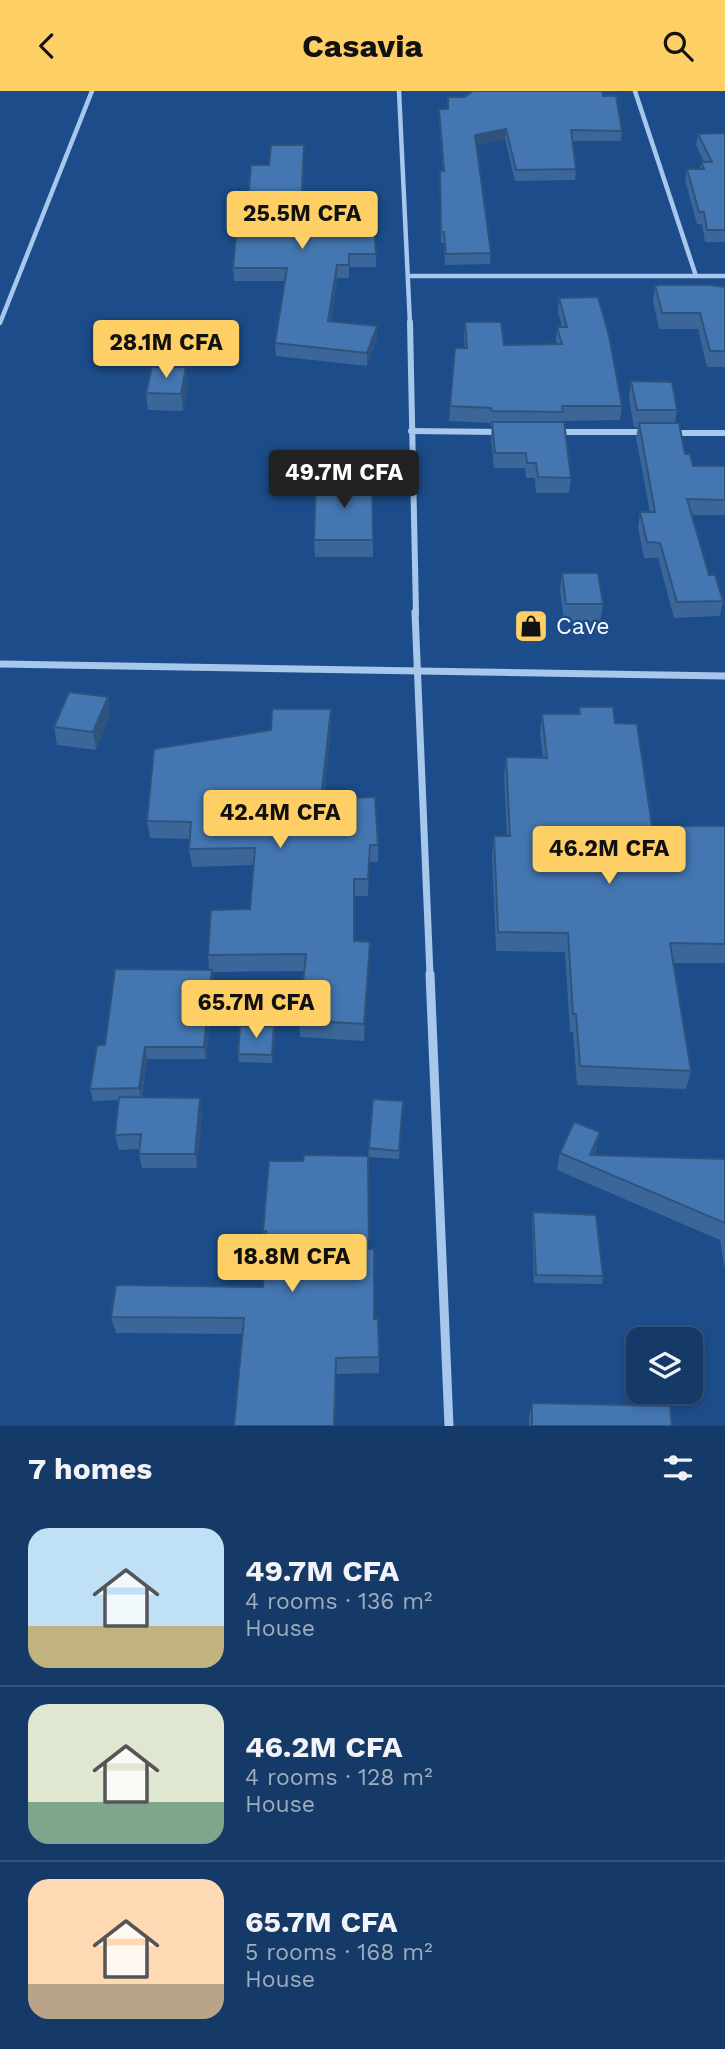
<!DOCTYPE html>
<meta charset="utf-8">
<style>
:root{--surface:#153a68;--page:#224571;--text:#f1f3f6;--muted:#9dadc0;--line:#34547c;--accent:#fdcf65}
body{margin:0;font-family:"Work Sans",sans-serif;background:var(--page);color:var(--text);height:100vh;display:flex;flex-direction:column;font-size:26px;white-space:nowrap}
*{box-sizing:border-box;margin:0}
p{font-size:23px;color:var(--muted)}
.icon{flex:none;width:38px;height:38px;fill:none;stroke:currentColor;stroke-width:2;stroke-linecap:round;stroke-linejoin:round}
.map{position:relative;height:1335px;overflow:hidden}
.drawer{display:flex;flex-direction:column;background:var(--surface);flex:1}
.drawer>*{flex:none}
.controls{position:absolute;left:626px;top:1236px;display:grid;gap:14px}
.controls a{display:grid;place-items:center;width:77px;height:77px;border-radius:14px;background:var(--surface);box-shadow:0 4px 10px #0003,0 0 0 2px var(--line);font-size:35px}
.price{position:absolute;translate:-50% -60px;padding:0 16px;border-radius:7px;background:var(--accent);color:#111;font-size:23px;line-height:46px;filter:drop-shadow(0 2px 4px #0008)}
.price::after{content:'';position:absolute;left:50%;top:42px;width:21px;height:16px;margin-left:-10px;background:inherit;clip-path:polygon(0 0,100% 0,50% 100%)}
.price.current{background:#222;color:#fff}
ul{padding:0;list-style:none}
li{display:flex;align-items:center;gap:21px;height:175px;padding:0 28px}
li+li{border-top:2px solid var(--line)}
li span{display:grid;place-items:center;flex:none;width:196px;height:140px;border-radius:21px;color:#555}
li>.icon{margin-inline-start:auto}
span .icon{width:84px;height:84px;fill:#fffc;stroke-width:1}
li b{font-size:30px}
h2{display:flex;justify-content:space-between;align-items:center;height:84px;padding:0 28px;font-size:30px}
header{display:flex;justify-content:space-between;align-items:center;height:91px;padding:0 28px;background:var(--accent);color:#111;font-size:32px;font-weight:700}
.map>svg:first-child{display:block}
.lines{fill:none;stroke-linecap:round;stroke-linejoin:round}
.street-far3{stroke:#a7c7ec;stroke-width:4.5}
.street-far2{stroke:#a7c7ec;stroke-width:6}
.street-far1{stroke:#a7c7ec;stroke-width:7}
.street{stroke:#a7c7ec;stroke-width:9}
.wall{fill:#3a6699}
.shaded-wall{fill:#30537d}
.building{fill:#4477b2;stroke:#30537d;stroke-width:2}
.labels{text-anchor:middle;stroke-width:5;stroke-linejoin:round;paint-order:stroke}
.poi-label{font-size:23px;fill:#fff;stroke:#1c4d8a;text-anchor:start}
</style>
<header><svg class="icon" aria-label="back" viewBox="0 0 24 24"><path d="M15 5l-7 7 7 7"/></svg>Casavia<svg class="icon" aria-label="search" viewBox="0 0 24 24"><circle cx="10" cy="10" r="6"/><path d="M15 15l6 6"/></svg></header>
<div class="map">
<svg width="725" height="1335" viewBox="0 0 725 1335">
<rect width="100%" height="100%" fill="#1c4d8a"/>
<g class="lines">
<g class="street-far3">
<polyline points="399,0 410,233"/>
<polyline points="635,0 696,185"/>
<polyline points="410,185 725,185"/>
<polyline points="0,232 92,0"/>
</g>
<g class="street-far2">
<polyline points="410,231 416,523"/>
<polyline points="411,340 501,341"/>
<polyline points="558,341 645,341"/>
<polyline points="674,342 725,342"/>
</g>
<g class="street-far1">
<polyline points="415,521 430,884"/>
<polyline points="0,573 725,585"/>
</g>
<polyline class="street" points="430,883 449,1335"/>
</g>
<g class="wall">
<polygon points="603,5 622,40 621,50 572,50 576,78 575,89 515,90 505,48 476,54 491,162 490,173 445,174 444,152 441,152 440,89 440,79 443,80 439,28 439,18 447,18 448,6"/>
<polygon points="725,42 725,151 705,151 702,133 697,133 685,89 687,78 700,78 701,71 704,71 696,54 698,43"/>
<polygon points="304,54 302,115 376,163 376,176 349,176 349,187 337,187 331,230 377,235 377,248 367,275 276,265 275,252 285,190 234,190 233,177 248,110 269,74"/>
<polygon points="655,194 725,196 725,276 707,276 698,238 659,238 653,210"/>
<polygon points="559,207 622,315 620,329 562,330 571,387 569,402 536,402 535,387 526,387 525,377 494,377 491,346 492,335 491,335 490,332 449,330 450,315 465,257 464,245 465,231 504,254 557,253 556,250 557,236 562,236 558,221"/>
<polygon points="631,290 677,319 675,332 685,363 693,375 725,375 725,424 692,424 709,484 723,510 720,525 674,527 658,467 644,467 638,437 640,421 650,421 636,347 638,336 634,336 629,307"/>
<polygon points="188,293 183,320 148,319 146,302"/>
<polygon points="372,388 373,466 315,466 314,449"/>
<polygon points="562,482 603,513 600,531 564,530 560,499"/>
<polygon points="108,606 110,624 96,659 57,654 54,636"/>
<polygon points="579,616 615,632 652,735 725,735 725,872 673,872 691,980 686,998 577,994 573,941 570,941 565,861 496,860 492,764 494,745 507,745 504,685 506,666 543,667 540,642 542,623 578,623"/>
<polygon points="331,618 331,635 324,708 378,754 378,771 369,771 368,805 354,805 354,850 370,851 364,950 300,946 299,929 304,880 213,881 214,891 206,968 147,968 142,1007 202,1022 197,1077 142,1077 139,1063 139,1058 119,1059 115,1044 119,1009 93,1010 90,998 105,954 209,879 208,864 250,818 254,774 192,776 189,758 190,748 150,747 147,730 271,639"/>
<polygon points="274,935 275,944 272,972 239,971 238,963"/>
<polygon points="403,1010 399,1068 368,1066 369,1057"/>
<polygon points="600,1041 596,1059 594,1065 725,1068 725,1179 720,1149 557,1079 560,1062"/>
<polygon points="533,1121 603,1185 602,1193 534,1192 532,1129"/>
<polygon points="263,1140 369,1158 374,1228 379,1266 379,1282 337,1283 242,1243 116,1242 111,1226 263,1196 265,1157"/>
<polygon points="532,1312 672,1335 529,1335 529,1326"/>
</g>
<g class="shaded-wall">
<polygon points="506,38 505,48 474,54 475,44"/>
<polygon points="304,54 304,66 301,128 301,115"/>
<polygon points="337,174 337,187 329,243 328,230"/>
<polygon points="377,235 377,248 367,275 367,262"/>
<polygon points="186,276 188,293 183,320 181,303"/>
<polygon points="108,606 110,624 96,659 93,641"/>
<polygon points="331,618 331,635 322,725 321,708"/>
<polygon points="370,851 370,868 364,950 364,933"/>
<polygon points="212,879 214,891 206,968 204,956"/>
<polygon points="274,935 275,944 272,972 272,964"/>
<polygon points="145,956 147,968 141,1009 139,997"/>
<polygon points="200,1007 202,1022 197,1077 195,1063"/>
<polygon points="600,1041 596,1059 590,1074 590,1064"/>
<polygon points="336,1267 335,1335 334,1335"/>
</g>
<g class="building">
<polygon points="473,0 602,0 603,5 616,5 622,40 571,39 576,78 516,79 506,38 475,44 491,162 446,163 444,141 441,141 440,79 444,80 439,18 448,18 448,6 465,6"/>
<polygon points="725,42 725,139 707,139 704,121 699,121 687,78 704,78 701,71 712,71 698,43"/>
<polygon points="271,54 304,54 301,115 373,116 376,163 349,163 349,174 337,174 328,230 377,235 367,262 275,252 287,177 233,177 239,110 248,110 251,74 269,74"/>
<polygon points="655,194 710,194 725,196 725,260 710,260 700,222 662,222"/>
<polygon points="598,206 609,245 622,315 562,315 563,321 492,320 491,317 450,315 455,257 467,257 465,231 501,231 504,254 562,253 557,236 567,236 559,207"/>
<polygon points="152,276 186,276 181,303 146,302"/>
<polygon points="631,290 672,291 677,319 637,319"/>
<polygon points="492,331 564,331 571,387 538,386 536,372 527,372 526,362 495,362"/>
<polygon points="639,332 679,332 685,363 690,363 693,375 725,375 725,409 687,408 709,484 715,484 723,510 677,511 660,452 647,451 640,421 655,421"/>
<polygon points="316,388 372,388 373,449 314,449"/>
<polygon points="562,482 598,482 603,513 566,513"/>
<polygon points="69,601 108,606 93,641 54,636"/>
<polygon points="579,616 613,616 615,632 637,633 652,735 725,735 725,853 670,852 691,980 580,975 576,923 573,923 568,842 498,841 494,745 510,745 506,666 547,667 542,623 580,623"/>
<polygon points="272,618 331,618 321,708 375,706 378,754 370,754 368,788 354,788 354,850 370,851 364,933 299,929 306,863 208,864 211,819 250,818 255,757 189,758 191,731 147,730 154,658 271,639"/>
<polygon points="115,878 212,879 204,956 145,956 139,997 90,998 97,954 105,954"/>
<polygon points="240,935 274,935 272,964 238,963"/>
<polygon points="119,1006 200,1007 195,1063 139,1063 141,1043 115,1044"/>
<polygon points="373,1008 403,1010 399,1060 369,1057"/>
<polygon points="574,1031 600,1041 590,1064 725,1068 725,1132 560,1062"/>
<polygon points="304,1064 368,1065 369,1158 374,1158 374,1228 378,1228 379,1266 336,1267 334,1335 234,1335 244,1227 111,1226 116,1194 263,1196 266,1140 263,1140 269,1070 303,1070"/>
<polygon points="533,1121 596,1124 603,1185 536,1184"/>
<polygon points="532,1312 670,1315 672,1335 532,1335"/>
</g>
<defs>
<g id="shop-square" transform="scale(1.75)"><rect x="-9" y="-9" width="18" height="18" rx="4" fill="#fdcf65" stroke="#1c4d8a"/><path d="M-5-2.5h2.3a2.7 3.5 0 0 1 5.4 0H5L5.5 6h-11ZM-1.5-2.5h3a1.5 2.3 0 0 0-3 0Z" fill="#111"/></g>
</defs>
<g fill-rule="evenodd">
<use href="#shop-square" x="531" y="535"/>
</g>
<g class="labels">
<g class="poi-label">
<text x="556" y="543">Cave</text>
</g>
</g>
</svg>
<div class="controls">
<a><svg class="icon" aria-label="layers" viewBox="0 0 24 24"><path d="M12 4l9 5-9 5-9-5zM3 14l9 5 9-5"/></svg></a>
</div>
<b class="price" style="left:302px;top:160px">25.5M CFA</b>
<b class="price" style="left:166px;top:289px">28.1M CFA</b>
<b class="price current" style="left:344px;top:419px">49.7M CFA</b>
<b class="price" style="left:280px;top:759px">42.4M CFA</b>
<b class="price" style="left:609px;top:795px">46.2M CFA</b>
<b class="price" style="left:256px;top:949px">65.7M CFA</b>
<b class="price" style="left:292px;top:1203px">18.8M CFA</b>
</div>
<section class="drawer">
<h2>7 homes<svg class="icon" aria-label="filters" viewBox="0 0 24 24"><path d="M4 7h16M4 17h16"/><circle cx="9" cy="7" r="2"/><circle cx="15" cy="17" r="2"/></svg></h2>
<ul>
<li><span style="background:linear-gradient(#bfe0f5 70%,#c2b280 0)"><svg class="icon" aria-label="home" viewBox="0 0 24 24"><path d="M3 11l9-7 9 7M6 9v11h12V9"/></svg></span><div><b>49.7M CFA</b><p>4 rooms · 136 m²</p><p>House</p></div></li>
<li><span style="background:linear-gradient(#dfe7d0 70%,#7fa58c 0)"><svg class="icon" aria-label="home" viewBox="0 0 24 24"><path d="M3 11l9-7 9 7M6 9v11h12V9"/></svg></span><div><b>46.2M CFA</b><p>4 rooms · 128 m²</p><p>House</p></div></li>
<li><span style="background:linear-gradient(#ffd9b3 75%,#b9a48a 0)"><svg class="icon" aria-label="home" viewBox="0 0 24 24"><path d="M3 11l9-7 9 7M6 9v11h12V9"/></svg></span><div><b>65.7M CFA</b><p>5 rooms · 168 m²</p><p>House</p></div></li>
</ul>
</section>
